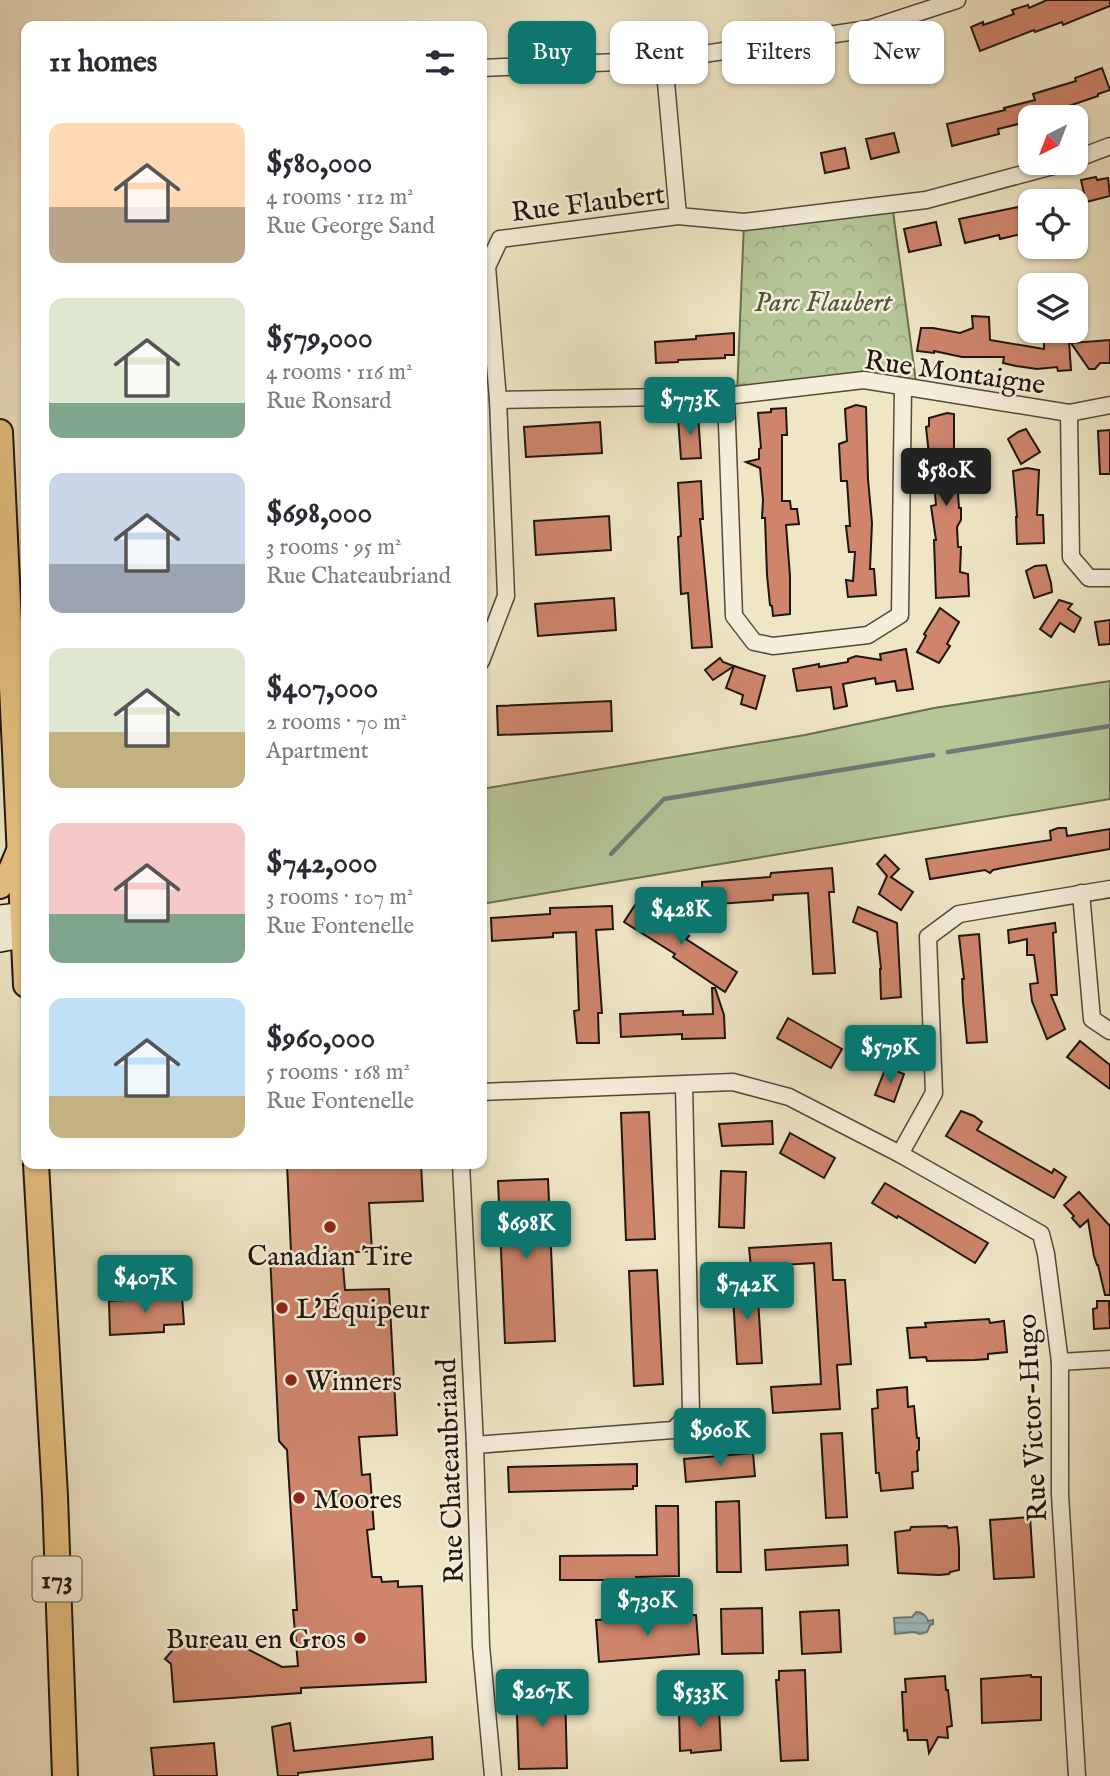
<!DOCTYPE html>
<meta charset="utf-8">
<style>
:root{--surface:#fff;--page:#f2f2f3;--text:#2b2b33;--muted:#7c7c81;--accent:#0f766e}
body{margin:0;font-family:"IM FELL English",serif;background:var(--page);color:var(--text);height:100vh;display:flex;flex-direction:column;font-size:26px;white-space:nowrap}
*{box-sizing:border-box;margin:0}
p{font-size:23px;color:var(--muted)}
.icon{flex:none;width:38px;height:38px;fill:none;stroke:currentColor;stroke-width:2;stroke-linecap:round;stroke-linejoin:round}
.map{position:relative;flex:1;overflow:hidden}
.sheet{position:absolute;left:21px;top:21px;width:466px;height:1148px;display:flex;flex-direction:column;background:var(--surface);border-radius:14px;box-shadow:0 2px 5px #0004}
.sheet>*{flex:none}
.guide{position:absolute;left:508px;top:21px;width:497px;height:63px;display:flex;gap:14px}
.needle{width:46px;rotate:222deg}
.tools{position:absolute;left:1018px;top:105px;display:grid;gap:14px}
.tools a{display:grid;place-items:center;width:70px;height:70px;border-radius:14px;background:var(--surface);box-shadow:0 2px 5px #0004;font-size:35px}
.price{position:absolute;translate:-50% -60px;padding:0 16px;border-radius:7px;background:var(--accent);color:#fff;font-size:23px;line-height:46px;filter:drop-shadow(0 2px 4px #0008)}
.price::after{content:'';position:absolute;left:50%;top:42px;width:21px;height:16px;margin-left:-10px;background:inherit;clip-path:polygon(0 0,100% 0,50% 100%)}
.price.current{background:#222;color:#fff}
ul{padding:0;list-style:none}
li{display:flex;align-items:center;gap:21px;height:175px;padding:0 28px}
li span{display:grid;place-items:center;flex:none;width:196px;height:140px;border-radius:14px;color:#555}
li>.icon{margin-inline-start:auto}
span .icon{width:84px;height:84px;fill:#fffc;stroke-width:1}
li b{font-size:30px}
h2{display:flex;justify-content:space-between;align-items:center;height:84px;padding:0 28px;font-size:30px}
.tag{padding:0 24px;border-radius:14px;background:var(--surface);box-shadow:0 2px 5px #0004;font-size:24px;line-height:63px}
.tag.current{background:var(--accent);color:#fff}
.map>svg:first-child{display:block}
.green{fill:#b5c698;stroke:#6a6e53;stroke-width:2}
.forest{fill:url(#forest-crowns);stroke:#6a6e53;stroke-width:2}
.water{fill:url(#water-rules);stroke:#6b7a78;stroke-width:2}
.lines{fill:none;stroke-linecap:round;stroke-linejoin:round}
.stream{stroke:#6b7a78;stroke-width:4.5}
.building{fill:#ce856c;stroke:#1f150e;stroke-width:2}
.street-casing{stroke:#53493c;stroke-width:19}
.secondary-casing{stroke:#1f150e;stroke-width:26}
.primary-casing{stroke:#1f150e;stroke-width:28}
.street{stroke:#f5efda;stroke-width:16}
.secondary{stroke:#f5efda;stroke-width:23}
.primary{stroke:#e8c383;stroke-width:24}
.poi-dot{fill:#8f2418;stroke:#f5efda;stroke-width:2.5}
.labels{text-anchor:middle;stroke-width:5;stroke-linejoin:round;paint-order:stroke}
.shield{fill:#f5efda;stroke:#5f564b;stroke-width:2}
.shield-label{font-size:26px;font-weight:bold;fill:#1f150e}
.street-label{font-size:28px;fill:#1f150e;stroke:#f5efda}
.park-label{font-size:28px;font-style:italic;fill:#54533e;stroke:#f5efda}
.poi-label{font-size:28px;fill:#1f150e;stroke:#f5efda;text-anchor:start}
</style>
<div class="map">
<svg width="1110" height="1776" viewBox="0 0 1110 1776">
<defs>
<pattern id="forest-crowns" width="20" height="18" patternUnits="userSpaceOnUse" patternTransform="scale(1.75)"><rect width="20" height="18" fill="#b5c698"/><path d="M2 6a3 3 0 1 1 6 0M12 15a3 3 0 1 1 6 0" fill="none" stroke="#9ba982"/></pattern>
<pattern id="water-rules" width="6" height="5" patternUnits="userSpaceOnUse" patternTransform="scale(1.75)"><rect width="6" height="5" fill="#9ebdbf"/><path d="M0 2.5h6" fill="none" stroke="#88a2a3"/></pattern>
</defs>
<rect width="100%" height="100%" fill="#efe6c6"/>
<filter id="stains"><feTurbulence type="fractalNoise" baseFrequency=".00286" numOctaves="4"/><feColorMatrix values="0 0 0 0 .2 0 0 0 0 .09 0 0 0 0 .02 0 0 0 .5 -.17"/></filter>
<radialGradient id="worn" r=".72"><stop offset=".6" stop-color="#630" stop-opacity="0"/><stop offset="1" stop-color="#630" stop-opacity=".3"/></radialGradient>
<polygon class="green" points="1110,681 1110,799 481,904 481,789 805,735 934,708"/>
<polygon class="forest" points="892,204 917,389 864,381 737,395 744,222"/>
<path class="water" d="M916,1612C923,1612 926,1615 928,1621L933,1620V1624L930,1625L927,1632L920,1634L914,1632L895,1634L894,1618L912,1617Z"/>
<g class="lines">
<g class="stream">
<polyline points="948,752 1110,726"/>
<polyline points="611,854 664,799 933,755"/>
</g>
</g>
<g class="building">
<polygon points="1047,0 1110,0 1110,6 1063,25 1062,22 1035,32 1034,30 980,51 971,27 983,22 983,25 995,21 1014,14 1012,10 1028,5 1029,8"/>
<polygon points="1102,68 1110,90 1098,94 1098,96 1037,117 1031,117 1031,121 998,129 999,134 952,146 947,124 1005,110 1004,108 1035,100 1033,94 1076,81 1075,78"/>
<polygon points="894,133 899,152 871,159 866,139"/>
<polygon points="845,148 849,168 825,173 821,153"/>
<polygon points="1096,177 1097,180 1108,178 1110,196 1086,202 1081,180"/>
<polygon points="1018,207 1025,233 1000,239 999,235 965,243 959,219"/>
<polygon points="936,222 941,245 909,252 904,229"/>
<polygon points="972,316 989,317 990,340 1044,349 1044,342 1069,341 1071,370 1058,371 1057,367 1037,369 1016,366 1003,363 1004,357 962,357 934,351 934,353 917,351 921,328 933,328 960,333 973,328"/>
<polygon points="734,333 734,355 725,355 725,358 678,360 678,362 656,363 655,342 696,339 696,336"/>
<polygon points="1110,340 1110,363 1100,363 1095,369 1089,369 1071,343"/>
<polygon points="856,405 866,407 868,479 872,523 870,569 874,569 876,595 848,597 846,580 853,581 855,552 849,552 846,526 850,526 847,481 841,481 839,444 847,441 845,409"/>
<polygon points="786,408 787,435 782,435 782,501 790,501 791,509 797,509 799,524 786,525 790,576 790,614 773,616 772,606 770,605 767,575 765,518 762,518 763,500 760,468 746,462 759,459 759,449 761,448 758,413 771,412 771,409"/>
<polygon points="947,413 954,414 954,451 957,452 958,494 959,508 961,508 961,520 957,527 958,547 961,547 960,572 968,574 969,596 936,598 934,540 936,540 931,506 936,505 934,482 932,483 926,427 929,426 929,418"/>
<polygon points="685,415 698,415 701,458 681,459 678,418"/>
<polygon points="600,422 602,453 526,457 524,427"/>
<polygon points="1026,429 1040,452 1021,464 1008,439 1018,432"/>
<polygon points="1110,430 1110,474 1100,474 1098,431"/>
<polygon points="1027,468 1039,470 1037,515 1043,515 1044,543 1017,544 1016,517 1017,517 1013,471"/>
<polygon points="701,481 703,519 700,519 712,647 692,648 688,593 681,594 678,537 681,536 678,483"/>
<polygon points="609,516 611,550 536,555 534,521"/>
<polygon points="1046,565 1051,583 1052,592 1034,598 1026,571 1035,566"/>
<polygon points="614,598 616,630 538,636 535,604"/>
<polygon points="1059,600 1072,604 1068,609 1081,618 1074,632 1060,623 1051,637 1040,629"/>
<polygon points="940,608 959,622 947,644 950,646 939,663 917,652 926,636 924,634"/>
<polygon points="1110,620 1110,644 1099,645 1095,622"/>
<polygon points="906,649 913,689 897,691 895,681 876,684 875,678 843,684 847,706 834,709 831,687 797,691 793,669 819,664 819,667 848,662 848,659 856,656 881,660 880,654"/>
<polygon points="720,658 723,662 734,666 713,680 705,670"/>
<polygon points="734,666 765,676 756,709 741,704 743,695 726,688"/>
<polygon points="611,701 612,731 498,735 497,706"/>
<polygon points="1058,828 1066,828 1067,836 1110,829 1110,849 1002,868 993,870 990,873 985,870 930,879 926,859 1051,840 1050,831"/>
<polygon points="885,855 899,869 891,877 913,892 901,910 879,894 887,876 877,864"/>
<polygon points="832,868 834,892 829,892 835,973 813,974 808,893 773,895 773,900 703,905 702,882 770,877 771,873"/>
<polygon points="637,902 689,936 686,939 737,972 725,992 673,957 675,954 624,922"/>
<polygon points="612,906 613,929 596,930 602,1013 598,1013 599,1043 577,1043 574,1011 579,1010 576,932 553,933 553,937 492,941 491,918 550,914 550,908"/>
<polygon points="858,907 897,923 901,997 881,999 880,969 881,969 877,932 853,922"/>
<polygon points="1055,923 1056,932 1053,933 1057,995 1051,995 1065,1029 1047,1039 1032,1001 1030,984 1038,983 1034,955 1027,955 1027,939 1009,943 1008,930"/>
<polygon points="979,934 987,1042 967,1043 963,1001 962,979 964,979 959,936"/>
<polygon points="712,988 715,988 724,1015 725,1038 682,1039 682,1034 621,1037 620,1014 683,1011 683,1015 713,1014"/>
<polygon points="788,1018 842,1049 831,1068 777,1038"/>
<polygon points="1080,1041 1110,1065 1110,1089 1067,1057"/>
<polygon points="886,1067 904,1074 894,1102 875,1095"/>
<polygon points="961,1111 974,1116 982,1122 977,1130 1052,1173 1054,1169 1066,1177 1054,1198 946,1136"/>
<polygon points="649,1112 655,1239 626,1240 621,1113"/>
<polygon points="772,1121 773,1144 722,1146 719,1124"/>
<polygon points="790,1133 835,1158 824,1178 780,1153"/>
<polygon points="287,1164 421,1164 423,1201 369,1203 372,1251 342,1253 345,1290 389,1289 397,1435 359,1437 362,1475 370,1474 374,1529 367,1530 372,1577 381,1577 382,1582 398,1581 398,1587 422,1586 426,1682 301,1688 301,1693 174,1702 171,1664 165,1659 176,1646 234,1642 282,1667 298,1666 293,1610 297,1610 287,1450 279,1441 270,1254 291,1252"/>
<polygon points="721,1171 746,1172 744,1228 719,1227"/>
<polygon points="548,1179 555,1341 505,1343 498,1181"/>
<polygon points="885,1183 988,1243 975,1263 898,1216 897,1218 872,1203"/>
<polygon points="1079,1192 1110,1226 1110,1295 1105,1295 1098,1265 1097,1265 1094,1256 1088,1220 1080,1227 1072,1218 1074,1216 1064,1205"/>
<polygon points="831,1243 833,1280 845,1280 851,1364 837,1365 840,1409 773,1413 771,1387 821,1384 814,1263 751,1267 749,1248"/>
<polygon points="657,1270 663,1384 634,1386 629,1271"/>
<polygon points="732,1279 757,1283 762,1363 737,1364"/>
<polygon points="182,1297 184,1324 164,1325 164,1332 110,1335 109,1301"/>
<polygon points="1097,1301 1109,1301 1110,1328 1094,1329 1093,1309 1097,1308"/>
<polygon points="989,1319 990,1323 1004,1321 1007,1352 988,1354 988,1359 975,1360 927,1361 926,1357 910,1358 907,1328 926,1327 925,1323"/>
<polygon points="907,1387 908,1407 914,1406 917,1438 919,1438 919,1450 917,1451 918,1471 912,1472 913,1488 881,1491 879,1473 876,1473 872,1409 878,1408 877,1390"/>
<polygon points="842,1433 847,1517 826,1518 821,1434"/>
<polygon points="753,1453 755,1476 686,1482 684,1459"/>
<polygon points="637,1464 637,1486 633,1486 633,1489 509,1492 508,1467"/>
<polygon points="739,1501 741,1572 717,1572 716,1502"/>
<polygon points="656,1506 678,1506 679,1576 636,1577 636,1580 560,1580 560,1556 657,1555"/>
<polygon points="1030,1517 1034,1577 994,1579 990,1520"/>
<polygon points="947,1526 948,1528 957,1527 959,1548 959,1570 950,1572 949,1574 939,1575 898,1573 895,1532 910,1530 911,1527"/>
<polygon points="847,1545 848,1565 766,1570 765,1550"/>
<polygon points="762,1608 763,1653 722,1654 721,1609"/>
<polygon points="839,1610 841,1652 802,1654 800,1612"/>
<polygon points="696,1615 699,1654 599,1662 596,1620"/>
<polygon points="805,1670 808,1760 781,1761 776,1680 779,1680 779,1671"/>
<polygon points="1031,1675 1031,1677 1041,1677 1041,1720 982,1723 981,1679"/>
<polygon points="945,1676 946,1690 948,1690 952,1726 947,1727 948,1738 938,1737 929,1753 927,1740 908,1740 907,1730 904,1731 902,1692 906,1692 905,1679"/>
<polygon points="565,1689 567,1768 519,1769 516,1690"/>
<polygon points="707,1707 707,1709 719,1709 721,1750 691,1753 691,1750 680,1751 679,1710 689,1710 689,1708"/>
<polygon points="290,1723 294,1751 432,1737 433,1759 298,1773 298,1776 278,1776 272,1727"/>
<polygon points="214,1743 217,1776 154,1776 151,1748"/>
</g>
<g class="lines">
<g class="street-casing">
<g id="street">
<polyline points="664,60 678,216"/>
<polyline points="481,68 664,60 868,29 957,0"/>
<polyline points="1076,159 1110,146"/>
<polyline points="726,396 734,616 754,642 773,646 868,635 900,615 903,387"/>
<polyline points="498,400 726,396 864,380 1069,413 1110,405"/>
<polyline points="1069,413 1071,557 1089,578 1110,578"/>
<polyline points="481,661 506,596 498,400 487,267 500,239 678,216 744,222 926,200 1064,163"/>
<polyline points="1081,893 1092,1019 1110,1031"/>
<polyline points="481,1092 733,1082 789,1097 900,1154 1041,1234 1046,1254 1060,1362 1060,1494 1077,1776"/>
<polyline points="900,1154 934,1093 928,937 959,914 1110,889"/>
<polyline points="461,1164 475,1445 481,1646 493,1776"/>
<polyline points="1060,1362 1110,1359"/>
<polyline points="475,1445 673,1430 691,1413 684,1085"/>
</g>
</g>
<g class="secondary-casing">
<g id="secondary">
<polyline points="0,917 26,914"/>
<polyline points="0,940 26,935"/>
</g>
</g>
<g class="primary-casing">
<g id="primary">
<polyline points="0,432 26,985"/>
<polyline points="0,886 11,870 19,851"/>
<polyline points="36,1164 55,1496 65,1776"/>
</g>
</g>
<use href="#street" class="street"/>
<use href="#secondary" class="secondary"/>
<use href="#primary" class="primary"/>
</g>
<g class="poi-dot">
<circle cx="330" cy="1227" r="7"/>
<circle cx="282" cy="1308" r="7"/>
<circle cx="291" cy="1380" r="7"/>
<circle cx="299" cy="1498" r="7"/>
<circle cx="360" cy="1638" r="7"/>
</g>
<g class="labels">
<rect class="shield" x="32.5" y="1556.5" width="49" height="45" rx="5"/>
<g class="shield-label">
<text x="57" y="1588">173</text>
</g>
<g class="street-label">
<text transform="translate(588 202) rotate(-7)" y="10">Rue Flaubert</text>
<text transform="translate(955 371) rotate(8)" y="10">Rue Montaigne</text>
<text transform="translate(1031 1418) rotate(-93)" y="10">Rue Victor-Hugo</text>
<text transform="translate(449 1471) rotate(-92)" y="10">Rue Chateaubriand</text>
</g>
<g class="park-label">
<text x="823" y="311">Parc Flaubert</text>
</g>
<g class="poi-label">
<text x="330" y="1265" text-anchor="middle">Canadian Tire</text>
<text x="296" y="1318">L'Équipeur</text>
<text x="305" y="1390">Winners</text>
<text x="313" y="1508">Moores</text>
<text x="346" y="1648" text-anchor="end">Bureau en Gros</text>
</g>
</g>
<rect width="100%" height="100%" filter="url(#stains)"/>
<rect width="100%" height="100%" fill="url(#worn)"/>
</svg>
<div class="tools">
<a><svg class="needle" viewBox="-14 -14 28 28"><path d="M0-13l5 13h-10z" fill="#e53935"/><path d="M0 13l5-13h-10z" fill="#7c7c81"/></svg></a>
<a><svg class="icon" aria-label="locate" viewBox="0 0 24 24"><circle cx="12" cy="12" r="6"/><path d="M12 2v4M12 18v4M2 12h4M18 12h4"/></svg></a>
<a><svg class="icon" aria-label="layers" viewBox="0 0 24 24"><path d="M12 4l9 5-9 5-9-5zM3 14l9 5 9-5"/></svg></a>
</div>
<b class="price" style="left:690px;top:437px">$773K</b>
<b class="price current" style="left:946px;top:508px">$580K</b>
<b class="price" style="left:681px;top:947px">$428K</b>
<b class="price" style="left:890px;top:1085px">$579K</b>
<b class="price" style="left:526px;top:1261px">$698K</b>
<b class="price" style="left:145px;top:1315px">$407K</b>
<b class="price" style="left:747px;top:1322px">$742K</b>
<b class="price" style="left:720px;top:1468px">$960K</b>
<b class="price" style="left:647px;top:1638px">$730K</b>
<b class="price" style="left:542px;top:1729px">$267K</b>
<b class="price" style="left:700px;top:1730px">$533K</b>
<div class="guide">
<a class="tag current">Buy</a>
<a class="tag">Rent</a>
<a class="tag">Filters</a>
<a class="tag">New</a>
</div>
<section class="sheet">
<h2>11 homes<svg class="icon" aria-label="filters" viewBox="0 0 24 24"><path d="M4 7h16M4 17h16"/><circle cx="9" cy="7" r="2"/><circle cx="15" cy="17" r="2"/></svg></h2>
<ul>
<li><span style="background:linear-gradient(#ffd9b3 60%,#b9a48a 0)"><svg class="icon" aria-label="home" viewBox="0 0 24 24"><path d="M3 11l9-7 9 7M6 9v11h12V9"/></svg></span><div><b>$580,000</b><p>4 rooms · 112 m²</p><p>Rue George Sand</p></div></li>
<li><span style="background:linear-gradient(#dfe7d0 75%,#7fa58c 0)"><svg class="icon" aria-label="home" viewBox="0 0 24 24"><path d="M3 11l9-7 9 7M6 9v11h12V9"/></svg></span><div><b>$579,000</b><p>4 rooms · 116 m²</p><p>Rue Ronsard</p></div></li>
<li><span style="background:linear-gradient(#c9d6e8 65%,#9aa5b1 0)"><svg class="icon" aria-label="home" viewBox="0 0 24 24"><path d="M3 11l9-7 9 7M6 9v11h12V9"/></svg></span><div><b>$698,000</b><p>3 rooms · 95 m²</p><p>Rue Chateaubriand</p></div></li>
<li><span style="background:linear-gradient(#dfe7d0 60%,#c2b280 0)"><svg class="icon" aria-label="home" viewBox="0 0 24 24"><path d="M3 11l9-7 9 7M6 9v11h12V9"/></svg></span><div><b>$407,000</b><p>2 rooms · 70 m²</p><p>Apartment</p></div></li>
<li><span style="background:linear-gradient(#f6c9c9 65%,#7fa58c 0)"><svg class="icon" aria-label="home" viewBox="0 0 24 24"><path d="M3 11l9-7 9 7M6 9v11h12V9"/></svg></span><div><b>$742,000</b><p>3 rooms · 107 m²</p><p>Rue Fontenelle</p></div></li>
<li><span style="background:linear-gradient(#bfe0f5 70%,#c2b280 0)"><svg class="icon" aria-label="home" viewBox="0 0 24 24"><path d="M3 11l9-7 9 7M6 9v11h12V9"/></svg></span><div><b>$960,000</b><p>5 rooms · 168 m²</p><p>Rue Fontenelle</p></div></li>
</ul>
</section>
</div>
